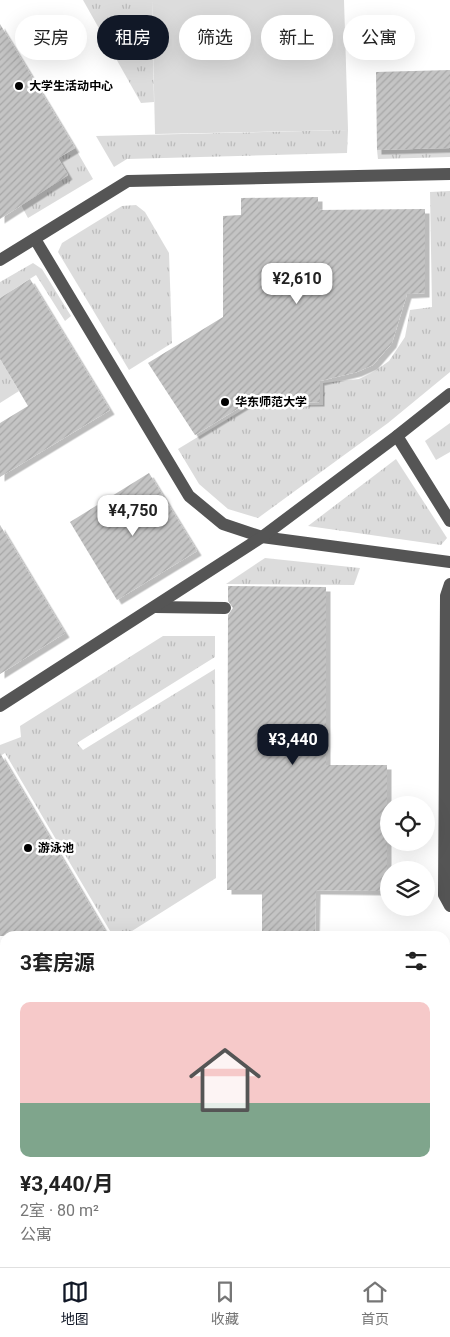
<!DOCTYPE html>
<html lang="zh">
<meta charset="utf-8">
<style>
:root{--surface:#fff;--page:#f6f6f6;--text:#222;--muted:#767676;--line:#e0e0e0;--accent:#111827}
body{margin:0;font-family:Roboto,"Noto Sans SC",sans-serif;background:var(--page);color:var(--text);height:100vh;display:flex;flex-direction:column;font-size:19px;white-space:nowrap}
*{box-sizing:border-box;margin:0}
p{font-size:16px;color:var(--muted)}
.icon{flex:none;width:28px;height:28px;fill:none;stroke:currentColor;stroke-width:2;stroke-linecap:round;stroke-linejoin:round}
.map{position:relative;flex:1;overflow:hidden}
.panel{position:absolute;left:0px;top:931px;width:450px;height:336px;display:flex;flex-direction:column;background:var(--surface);border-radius:15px 15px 0 0;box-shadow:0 5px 20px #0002}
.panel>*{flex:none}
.top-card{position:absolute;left:15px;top:15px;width:420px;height:45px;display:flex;gap:10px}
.controls{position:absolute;left:380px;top:796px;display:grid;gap:10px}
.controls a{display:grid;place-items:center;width:55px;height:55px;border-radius:50%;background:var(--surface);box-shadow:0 5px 20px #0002;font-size:25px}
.price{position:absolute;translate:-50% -42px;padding:0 11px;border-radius:10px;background:#fff;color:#222;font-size:16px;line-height:32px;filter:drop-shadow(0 1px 2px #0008)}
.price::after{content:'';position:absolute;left:50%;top:30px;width:15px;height:11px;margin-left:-8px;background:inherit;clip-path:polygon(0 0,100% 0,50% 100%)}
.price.selected{background:var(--accent);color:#fff}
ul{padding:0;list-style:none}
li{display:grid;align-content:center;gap:10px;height:265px;padding:0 20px}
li+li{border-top:1px solid var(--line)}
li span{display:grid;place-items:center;height:155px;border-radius:10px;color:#555}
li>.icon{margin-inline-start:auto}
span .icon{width:90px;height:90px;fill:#fffc;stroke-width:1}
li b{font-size:21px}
h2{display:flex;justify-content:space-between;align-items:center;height:60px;padding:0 20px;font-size:21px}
.chip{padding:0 18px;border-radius:22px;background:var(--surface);box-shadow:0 5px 20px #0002;font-size:18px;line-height:45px}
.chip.selected{background:var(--accent);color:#fff}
.dock{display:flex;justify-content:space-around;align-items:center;height:70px;border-top:1px solid var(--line);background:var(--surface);font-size:14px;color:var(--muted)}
.dock a{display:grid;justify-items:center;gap:2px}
.dock .selected{color:var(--accent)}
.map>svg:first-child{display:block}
.grass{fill:url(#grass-tufts)}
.pitch{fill:#dcdcdc}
.building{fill:url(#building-hatch);filter:url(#shadow)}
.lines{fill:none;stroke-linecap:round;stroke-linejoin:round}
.minor{stroke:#555;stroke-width:12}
.poi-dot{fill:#000;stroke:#fff;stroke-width:2}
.labels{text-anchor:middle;stroke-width:5;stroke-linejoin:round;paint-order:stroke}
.poi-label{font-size:12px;font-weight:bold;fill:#000;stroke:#fff;text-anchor:start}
</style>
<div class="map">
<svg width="450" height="1267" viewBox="0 0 450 1267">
<defs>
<pattern id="grass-tufts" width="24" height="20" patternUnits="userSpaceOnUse" patternTransform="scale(1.25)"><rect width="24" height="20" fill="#dcdcdc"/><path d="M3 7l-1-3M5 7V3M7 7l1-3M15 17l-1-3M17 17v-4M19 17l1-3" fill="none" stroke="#bbb"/></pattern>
<pattern id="building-hatch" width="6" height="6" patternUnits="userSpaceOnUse" patternTransform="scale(1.25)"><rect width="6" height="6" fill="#c4c4c4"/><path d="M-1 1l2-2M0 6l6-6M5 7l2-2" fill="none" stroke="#a7a7a7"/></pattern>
<filter id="shadow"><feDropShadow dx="4.5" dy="4.5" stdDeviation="0" flood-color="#0004"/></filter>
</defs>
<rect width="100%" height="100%" fill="#fff"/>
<g class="grass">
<polygon points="83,0 152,0 154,102 141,103"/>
<polygon points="348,130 347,153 127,159 114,167 96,136"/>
<polygon points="75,148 93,179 28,218 20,203 68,175 58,158"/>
<polygon points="450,148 450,157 378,159 377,150"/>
<polygon points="450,191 450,372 388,423 258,518 228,509 199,484 178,449 249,406 323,405 323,383 359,379 375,371 389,361 405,337 410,310 432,307 430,192"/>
<polygon points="136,205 145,212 169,253 172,343 129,370 58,252 62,243 122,206"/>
<polygon points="33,263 42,269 71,316 65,321 36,275 0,298 0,282"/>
<polygon points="0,359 19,391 0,403"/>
<polygon points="450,423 450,452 436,460 425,441"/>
<polygon points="396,459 447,538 441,545 308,526"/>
<polygon points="265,558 360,568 354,585 226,584"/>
<polygon points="163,636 215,636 215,657 77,743 83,750 215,669 216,878 124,936 113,936 5,753 0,756 0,745 21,737 20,726"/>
</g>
<polygon class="pitch" points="152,0 344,0 348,130 155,134"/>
<g class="building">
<polygon points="0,24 75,148 58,158 68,175 0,219"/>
<polygon points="450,70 450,148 377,150 376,72"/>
<polygon points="318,197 318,210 425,209 425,293 407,294 392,343 373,365 357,372 320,381 320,402 247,403 195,435 148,363 223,317 223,216 241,215 241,198"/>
<polygon points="30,279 110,410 0,477 0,423 28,406 0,359 0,298"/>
<polygon points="149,473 197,551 117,600 70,522"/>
<polygon points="0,525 65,633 0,674"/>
<polygon points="228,586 326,587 326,765 387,765 387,891 316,890 315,936 262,936 262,890 227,890 228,615 233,608 228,601"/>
<polygon points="0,753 108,936 0,936"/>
</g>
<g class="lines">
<g class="minor">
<polyline points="35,239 189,496 223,524 262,537 450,562"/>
<polyline points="0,260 128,181 450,174"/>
<polyline points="397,436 450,521"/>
<polyline points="450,584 446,596 444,895 450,906"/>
<polyline points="155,607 225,608"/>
<polyline points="0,706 262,537 397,436 450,394"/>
</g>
</g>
<g class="poi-dot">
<circle cx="19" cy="86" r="5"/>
<circle cx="225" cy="402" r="5"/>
<circle cx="28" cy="848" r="5"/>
</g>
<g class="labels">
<g class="poi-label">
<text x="29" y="90">大学生活动中心</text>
<text x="235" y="406">华东师范大学</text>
<text x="38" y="852">游泳池</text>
</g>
</g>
</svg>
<div class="controls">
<a><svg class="icon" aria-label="locate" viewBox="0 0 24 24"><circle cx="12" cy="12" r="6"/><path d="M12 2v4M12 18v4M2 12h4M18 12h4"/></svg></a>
<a><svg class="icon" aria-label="layers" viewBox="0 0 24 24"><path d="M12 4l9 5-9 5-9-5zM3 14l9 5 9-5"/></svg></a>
</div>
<b class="price" style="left:297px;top:305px">¥2,610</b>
<b class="price" style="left:133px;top:537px">¥4,750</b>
<b class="price selected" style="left:293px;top:766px">¥3,440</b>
<div class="top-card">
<a class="chip">买房</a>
<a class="chip selected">租房</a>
<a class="chip">筛选</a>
<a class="chip">新上</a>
<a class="chip">公寓</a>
</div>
<section class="panel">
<h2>3套房源<svg class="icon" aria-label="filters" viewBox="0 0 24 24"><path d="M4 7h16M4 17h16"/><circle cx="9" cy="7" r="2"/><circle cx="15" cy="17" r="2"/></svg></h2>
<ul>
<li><span style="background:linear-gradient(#f6c9c9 65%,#7fa58c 0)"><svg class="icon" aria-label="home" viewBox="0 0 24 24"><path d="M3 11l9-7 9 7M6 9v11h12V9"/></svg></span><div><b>¥3,440/月</b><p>2室 · 80 m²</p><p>公寓</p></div></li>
</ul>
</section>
</div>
<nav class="dock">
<a class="selected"><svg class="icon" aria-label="map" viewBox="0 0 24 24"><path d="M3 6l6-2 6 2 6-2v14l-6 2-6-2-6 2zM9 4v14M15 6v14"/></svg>地图</a>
<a><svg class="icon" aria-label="saved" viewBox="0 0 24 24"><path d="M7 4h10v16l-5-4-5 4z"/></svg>收藏</a>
<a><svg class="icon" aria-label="home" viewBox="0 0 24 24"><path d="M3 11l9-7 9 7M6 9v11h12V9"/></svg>首页</a>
</nav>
